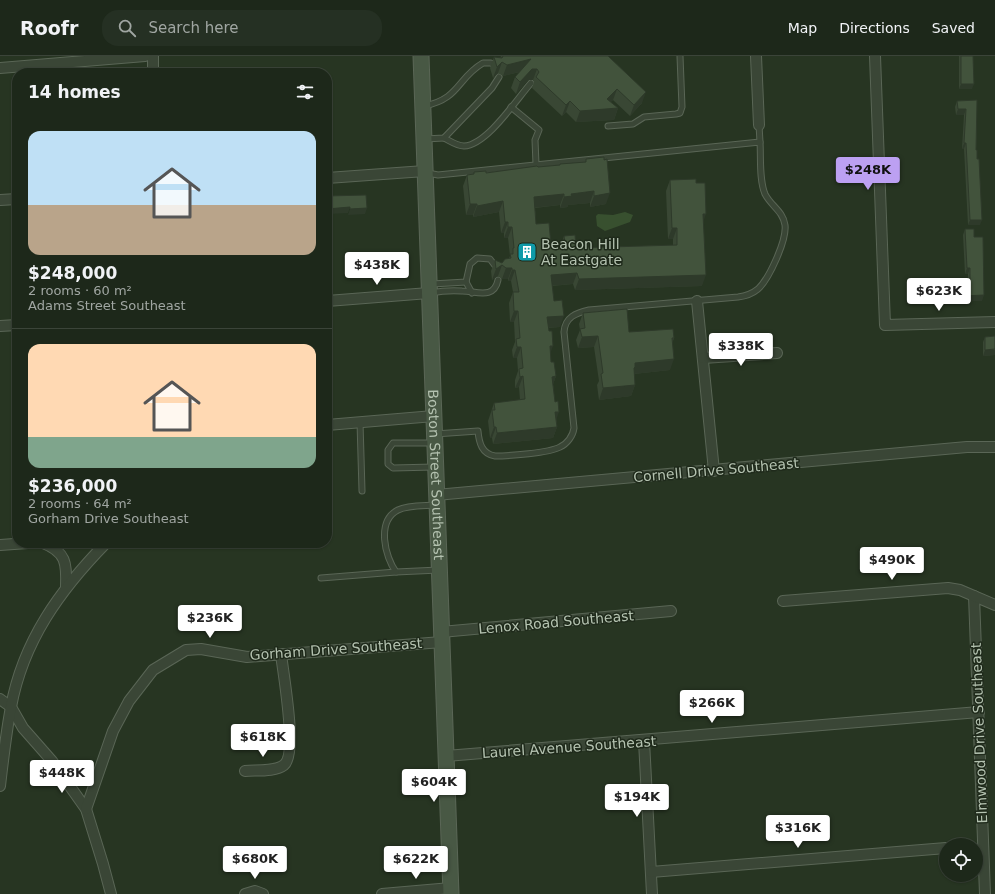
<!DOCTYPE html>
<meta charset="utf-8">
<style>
:root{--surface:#1d281a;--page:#253023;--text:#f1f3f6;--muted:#a0a6a2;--line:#3b4439;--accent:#bca0f2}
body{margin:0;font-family:"DejaVu Sans",sans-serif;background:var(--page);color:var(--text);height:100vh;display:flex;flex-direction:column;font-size:15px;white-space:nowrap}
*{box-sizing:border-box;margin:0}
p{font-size:13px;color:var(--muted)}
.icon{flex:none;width:22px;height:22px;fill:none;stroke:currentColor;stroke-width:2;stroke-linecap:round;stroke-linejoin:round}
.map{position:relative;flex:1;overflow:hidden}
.details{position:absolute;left:12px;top:12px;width:320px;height:480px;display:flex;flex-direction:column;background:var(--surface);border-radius:16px;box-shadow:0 1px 3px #0004,0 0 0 1px var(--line)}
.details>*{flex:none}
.tools{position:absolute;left:939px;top:782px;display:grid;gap:8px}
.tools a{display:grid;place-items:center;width:44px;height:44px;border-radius:50%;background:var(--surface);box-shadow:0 1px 3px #0004,0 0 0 1px var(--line);font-size:20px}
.price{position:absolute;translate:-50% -34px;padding:0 9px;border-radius:4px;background:#fff;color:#222;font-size:13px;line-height:26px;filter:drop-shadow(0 1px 2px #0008)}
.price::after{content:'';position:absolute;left:50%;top:24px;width:12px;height:9px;margin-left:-6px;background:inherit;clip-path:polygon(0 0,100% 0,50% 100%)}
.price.active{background:var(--accent);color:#111}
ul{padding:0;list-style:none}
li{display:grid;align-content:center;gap:8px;height:212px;padding:0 16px}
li+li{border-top:1px solid var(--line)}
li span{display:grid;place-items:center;height:124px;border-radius:12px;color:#555}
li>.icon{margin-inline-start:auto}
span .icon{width:72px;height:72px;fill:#fffc;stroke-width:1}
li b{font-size:17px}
h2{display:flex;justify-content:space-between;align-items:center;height:48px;padding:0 16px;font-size:17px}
header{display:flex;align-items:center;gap:24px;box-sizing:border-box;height:56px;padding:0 20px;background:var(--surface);border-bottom:1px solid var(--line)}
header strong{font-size:19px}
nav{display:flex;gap:22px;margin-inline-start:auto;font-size:14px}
.search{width:280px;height:36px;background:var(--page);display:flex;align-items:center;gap:10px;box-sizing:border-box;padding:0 14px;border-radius:16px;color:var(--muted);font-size:15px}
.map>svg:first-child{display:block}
.water{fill:#38502f}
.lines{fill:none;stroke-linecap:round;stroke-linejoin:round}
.lane-casing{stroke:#5a6656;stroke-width:7}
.street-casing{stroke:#5a6656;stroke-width:12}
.secondary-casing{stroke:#5a6656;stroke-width:17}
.lane{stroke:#3a4636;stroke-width:5}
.street{stroke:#3a4636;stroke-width:10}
.secondary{stroke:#485844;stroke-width:15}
.wall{fill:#394734}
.shaded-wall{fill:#2e3a2a}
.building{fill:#42533c;stroke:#2e3a2a}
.labels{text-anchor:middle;stroke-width:3;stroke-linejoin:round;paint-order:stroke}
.poi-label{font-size:14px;fill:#b4c2b0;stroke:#1f2a1b;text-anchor:start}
.street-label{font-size:14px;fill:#b4c2b0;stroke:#1f2a1b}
</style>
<header>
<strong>Roofr</strong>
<div class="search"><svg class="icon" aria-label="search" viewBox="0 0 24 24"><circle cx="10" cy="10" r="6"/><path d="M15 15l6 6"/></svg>Search here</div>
<nav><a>Map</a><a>Directions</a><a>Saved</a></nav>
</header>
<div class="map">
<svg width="995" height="838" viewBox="0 0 995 838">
<rect width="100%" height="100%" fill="#273522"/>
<polygon class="water" points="625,156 633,159 630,166 605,175 597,170 596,160 598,158 613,159"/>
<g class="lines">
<g class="lane-casing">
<g id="lane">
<path d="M424,50C460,43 457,22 483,7H491L496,10"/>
<polyline points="511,51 539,74 535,84 536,108"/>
<polyline points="759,69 760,86"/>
<polyline points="608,70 633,68 644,61 676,58 680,57 682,51 680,0"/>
<path d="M444,82C450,85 457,90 464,90C487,89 516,44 531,27"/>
<polyline points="425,83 444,82 492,32 499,21"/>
<path d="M428,117L438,119L760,86C761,102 759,124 765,138C771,150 783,155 785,169C787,184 769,223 758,233C752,238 746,240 738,241L589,254C576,257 565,261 564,276L574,372C573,380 567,388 560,391C549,397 509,400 495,400C482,398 479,387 478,375L435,378"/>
<polyline points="466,226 472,237"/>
<polyline points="432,228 466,226 470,208 477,202 490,203 496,211"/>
<path d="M430,237C441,235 451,234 462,235C476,235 494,244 498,224"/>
<polyline points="360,366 362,435"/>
<polyline points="433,387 393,387 388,394 388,408 393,412 434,411"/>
<path d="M436,449C424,450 408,449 398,454C376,465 385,501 396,516L439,514"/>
<polyline points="321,522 396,516"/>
</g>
</g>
<g class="street-casing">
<g id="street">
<polyline points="153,0 153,17"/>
<polyline points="756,0 759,69"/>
<polyline points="875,0 885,269 995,266"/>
<polyline points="0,12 145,0"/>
<polyline points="327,122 425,115"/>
<polyline points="0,144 17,143"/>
<polyline points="327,245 429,237"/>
<polyline points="697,245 714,415"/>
<polyline points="0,270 17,269"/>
<polyline points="703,302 777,297"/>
<polyline points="327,369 434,360"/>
<polyline points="436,439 967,391 995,391"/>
<path d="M43,487C66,496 67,507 66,531"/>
<polyline points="0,489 28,487"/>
<polyline points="974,540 985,838"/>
<polyline points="783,545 948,532 960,534 995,549"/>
<polyline points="441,576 671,555"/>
<polyline points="0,643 11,651 23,672 52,705 86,753 103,808 111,838"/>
<polyline points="644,685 652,838"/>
<polyline points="446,700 979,656"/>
<path d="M245,715C256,714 275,716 284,709C298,698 283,617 281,598"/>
<path d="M0,730C3,704 6,677 11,651C23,585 60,534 106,487"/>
<polyline points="86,753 113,675 129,645 153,614 186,594 201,593 247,601 442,586"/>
<polyline points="651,816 946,792"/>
<polyline points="245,838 255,835 263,838"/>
<polyline points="382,838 451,832"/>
</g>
</g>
<g class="secondary-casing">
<g id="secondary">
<path id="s1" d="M421,0L451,838"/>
</g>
</g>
<use href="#lane" class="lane"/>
<use href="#street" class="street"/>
<use href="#secondary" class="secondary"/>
</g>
<g class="wall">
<polygon points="501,0 608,0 642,47 630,60 613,44 610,46 618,52 614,64 576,66 566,56 562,60 532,32 534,26 533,24 528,24 516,38 511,32 515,21 520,16 503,20 498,17 493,22 490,12 494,1 500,2"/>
<polygon points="959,0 973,0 972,33 959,33"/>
<polygon points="977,44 976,94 980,169 968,169 964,93 962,93 964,59 956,59 955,51 957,45"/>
<polygon points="586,103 606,148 590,151 590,147 568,149 568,151 560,152 560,149 535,152 536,168 551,189 561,188 564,180 576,192 673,189 673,183 668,183 666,135 670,124 696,127 703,166 702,230 575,234 573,228 552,230 554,245 560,271 548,272 551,306 556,320 553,328 557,371 553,382 493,388 492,382 490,382 488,365 494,347 520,344 519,331 515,332 515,324 518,315 517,302 513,302 512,294 515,286 514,266 510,266 509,247 513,236 511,225 508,225 508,223 502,223 498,220 492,224 491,215 495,204 502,207 509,202 510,200 508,182 504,182 504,177 501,177 499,156 473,161 473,159 466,159 463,130 467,119 473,118 474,116 486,117 559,109 560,108 585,106"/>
<polygon points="965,173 974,181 982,245 962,245 962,232 964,227 968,227 968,218 965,218 963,179"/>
<polygon points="583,257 629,276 674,282 672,288 670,314 634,318 635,329 631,340 599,344 597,329 599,325 594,291 578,292 576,284 580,274 579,268"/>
<polygon points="995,280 995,299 983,300 983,286 985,281"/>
</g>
<g class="shaded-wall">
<polygon points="531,3 527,14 503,20 507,9"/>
<polygon points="502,6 498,17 493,22 497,11"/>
<polygon points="532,13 537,13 533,24 528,24 516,38 520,26"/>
<polygon points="961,28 974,28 972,33 959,33"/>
<polygon points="617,33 613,44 604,53 618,52 614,64 576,66 580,55 607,43"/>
<polygon points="646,36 642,47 630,60 634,49"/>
<polygon points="570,45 566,56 562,60 566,49"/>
<polygon points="958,53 966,53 964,59 956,59"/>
<polygon points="964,87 966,87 964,93 962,93"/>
<polygon points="594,135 590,147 568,149 568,151 560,152 564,141 571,138"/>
<polygon points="610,137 606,148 590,151 594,140"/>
<polygon points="564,138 560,149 530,152 534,141"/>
<polygon points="503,145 499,156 473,161 477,150"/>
<polygon points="470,148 477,148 473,159 466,159"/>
<polygon points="350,151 348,157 327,158 327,153"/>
<polygon points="367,152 365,158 348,159 350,153"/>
<polygon points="703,158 706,158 702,169"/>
<polygon points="970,164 982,164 980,169 968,169"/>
<polygon points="505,166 508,166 504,177 501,177"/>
<polygon points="508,171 512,171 508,182 504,182"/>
<polygon points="672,172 677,172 673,183 668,183"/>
<polygon points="502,209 498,220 492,224 496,213"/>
<polygon points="506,212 512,212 508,223 502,223"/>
<polygon points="967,212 970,212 968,218 965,218"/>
<polygon points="512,214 515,214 511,225 508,225"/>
<polygon points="577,217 573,228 547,230 551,219"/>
<polygon points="706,219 702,230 575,234 579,223"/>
<polygon points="984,239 982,245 962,245 964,240"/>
<polygon points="514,255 518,255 514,266 510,266"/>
<polygon points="564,260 560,271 543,272 547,261"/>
<polygon points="598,280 594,291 578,292 582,281"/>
<polygon points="550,290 553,290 549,301"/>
<polygon points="517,291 521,291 517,302 513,302"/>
<polygon points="985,294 995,294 995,299 983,300"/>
<polygon points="674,303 670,314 633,318 631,323 635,307"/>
<polygon points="523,320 519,331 515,332 520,321"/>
<polygon points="556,320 552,332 552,321"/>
<polygon points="635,329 631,340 599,344 603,332"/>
<polygon points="555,356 559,356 555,367"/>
<polygon points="494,371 496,371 492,382 490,382"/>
<polygon points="557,371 553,382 493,388 497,377"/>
</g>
<g class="building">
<polygon points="503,0 608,0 646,36 634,49 617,33 607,43 618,52 580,55 570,45 566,49 536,21 539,16 537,13 532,13 520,26 515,21 531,3 507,9 502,6 497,11 494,1 502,2"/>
<polygon points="961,0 973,0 974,28 961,28"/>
<polygon points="977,44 976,94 977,94 977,103 979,103 982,164 970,164 966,87 964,87 966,53 958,53 957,45"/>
<polygon points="604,101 604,104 607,103 610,137 594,140 594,135 571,138 572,140 564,141 564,138 534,141 536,168 549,167 551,189 565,188 564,180 575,179 576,192 677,189 677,172 672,172 670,124 696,123 696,127 705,127 706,158 703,158 706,219 579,223 577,217 551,219 554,245 562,244 564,260 547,261 549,275 552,275 553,290 550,290 551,306 554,306 556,320 552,321 555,346 558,345 559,356 555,356 557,371 497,377 496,371 494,371 492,354 495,354 494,347 525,343 523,320 520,321 519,313 523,312 521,291 517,291 516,283 520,282 518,255 514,255 513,236 519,236 515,214 512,214 512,212 506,212 502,209 496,213 495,204 502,207 505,203 511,202 510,198 513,198 513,192 514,192 512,171 508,171 508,166 505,166 503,145 477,150 477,148 470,148 467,119 474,118 474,116 486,115 486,117 537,110 538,111 560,109 560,108 586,106 586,103"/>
<polygon points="366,139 367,152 350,153 350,151 327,153 327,140"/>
<polygon points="965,173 974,173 974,181 983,181 984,239 964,240 964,227 970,227 970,212 967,212"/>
<polygon points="627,253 629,276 673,273 674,282 672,282 674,303 635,307 635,311 634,312 635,329 603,332 601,318 603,317 598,280 582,281 580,273 585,272 583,257"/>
<polygon points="995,280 995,293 985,294 985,281"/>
</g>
<defs>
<g id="building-square" transform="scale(1)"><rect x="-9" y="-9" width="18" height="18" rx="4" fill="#0f9aa8" stroke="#1f2a1b"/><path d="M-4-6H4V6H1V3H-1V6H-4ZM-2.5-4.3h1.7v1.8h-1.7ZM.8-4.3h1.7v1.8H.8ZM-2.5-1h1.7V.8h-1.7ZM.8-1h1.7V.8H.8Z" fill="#fff"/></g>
</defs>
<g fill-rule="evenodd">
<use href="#building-square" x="527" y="196"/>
</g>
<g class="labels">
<g class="poi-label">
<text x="541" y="193">Beacon Hill<tspan x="541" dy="16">At Eastgate</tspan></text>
</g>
<g class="street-label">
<text transform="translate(716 414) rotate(-5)" y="5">Cornell Drive Southeast</text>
<text dy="5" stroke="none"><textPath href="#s1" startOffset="419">Boston Street Southeast</textPath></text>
<text transform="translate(556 566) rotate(-5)" y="5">Lenox Road Southeast</text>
<text transform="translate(336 593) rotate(-4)" y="5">Gorham Drive Southeast</text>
<text transform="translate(979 677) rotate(-92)" y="5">Elmwood Drive Southeast</text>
<text transform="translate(569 691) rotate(-4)" y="5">Laurel Avenue Southeast</text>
</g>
</g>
</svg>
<div class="tools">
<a><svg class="icon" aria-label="locate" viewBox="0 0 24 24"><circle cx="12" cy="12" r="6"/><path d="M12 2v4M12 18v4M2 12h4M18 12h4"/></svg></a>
</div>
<b class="price active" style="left:868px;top:135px">$248K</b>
<b class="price" style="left:377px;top:230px">$438K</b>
<b class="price" style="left:939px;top:256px">$623K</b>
<b class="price" style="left:741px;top:311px">$338K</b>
<b class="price" style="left:892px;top:525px">$490K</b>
<b class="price" style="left:210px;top:583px">$236K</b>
<b class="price" style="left:712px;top:668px">$266K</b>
<b class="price" style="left:263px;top:702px">$618K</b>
<b class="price" style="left:62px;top:738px">$448K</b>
<b class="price" style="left:434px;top:747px">$604K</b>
<b class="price" style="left:637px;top:762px">$194K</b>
<b class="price" style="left:798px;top:793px">$316K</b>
<b class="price" style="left:255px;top:824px">$680K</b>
<b class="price" style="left:416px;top:824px">$622K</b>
<section class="details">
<h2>14 homes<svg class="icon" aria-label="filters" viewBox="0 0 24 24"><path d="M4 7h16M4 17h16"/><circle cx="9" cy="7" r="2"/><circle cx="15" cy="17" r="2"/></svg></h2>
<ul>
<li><span style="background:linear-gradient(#bfe0f5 60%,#b9a48a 0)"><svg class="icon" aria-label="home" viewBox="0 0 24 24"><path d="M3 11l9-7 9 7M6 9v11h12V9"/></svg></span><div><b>$248,000</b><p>2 rooms · 60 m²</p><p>Adams Street Southeast</p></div></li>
<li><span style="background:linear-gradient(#ffd9b3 75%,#7fa58c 0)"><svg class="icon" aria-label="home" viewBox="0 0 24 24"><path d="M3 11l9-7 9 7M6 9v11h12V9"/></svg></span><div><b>$236,000</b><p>2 rooms · 64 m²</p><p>Gorham Drive Southeast</p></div></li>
</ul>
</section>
</div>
